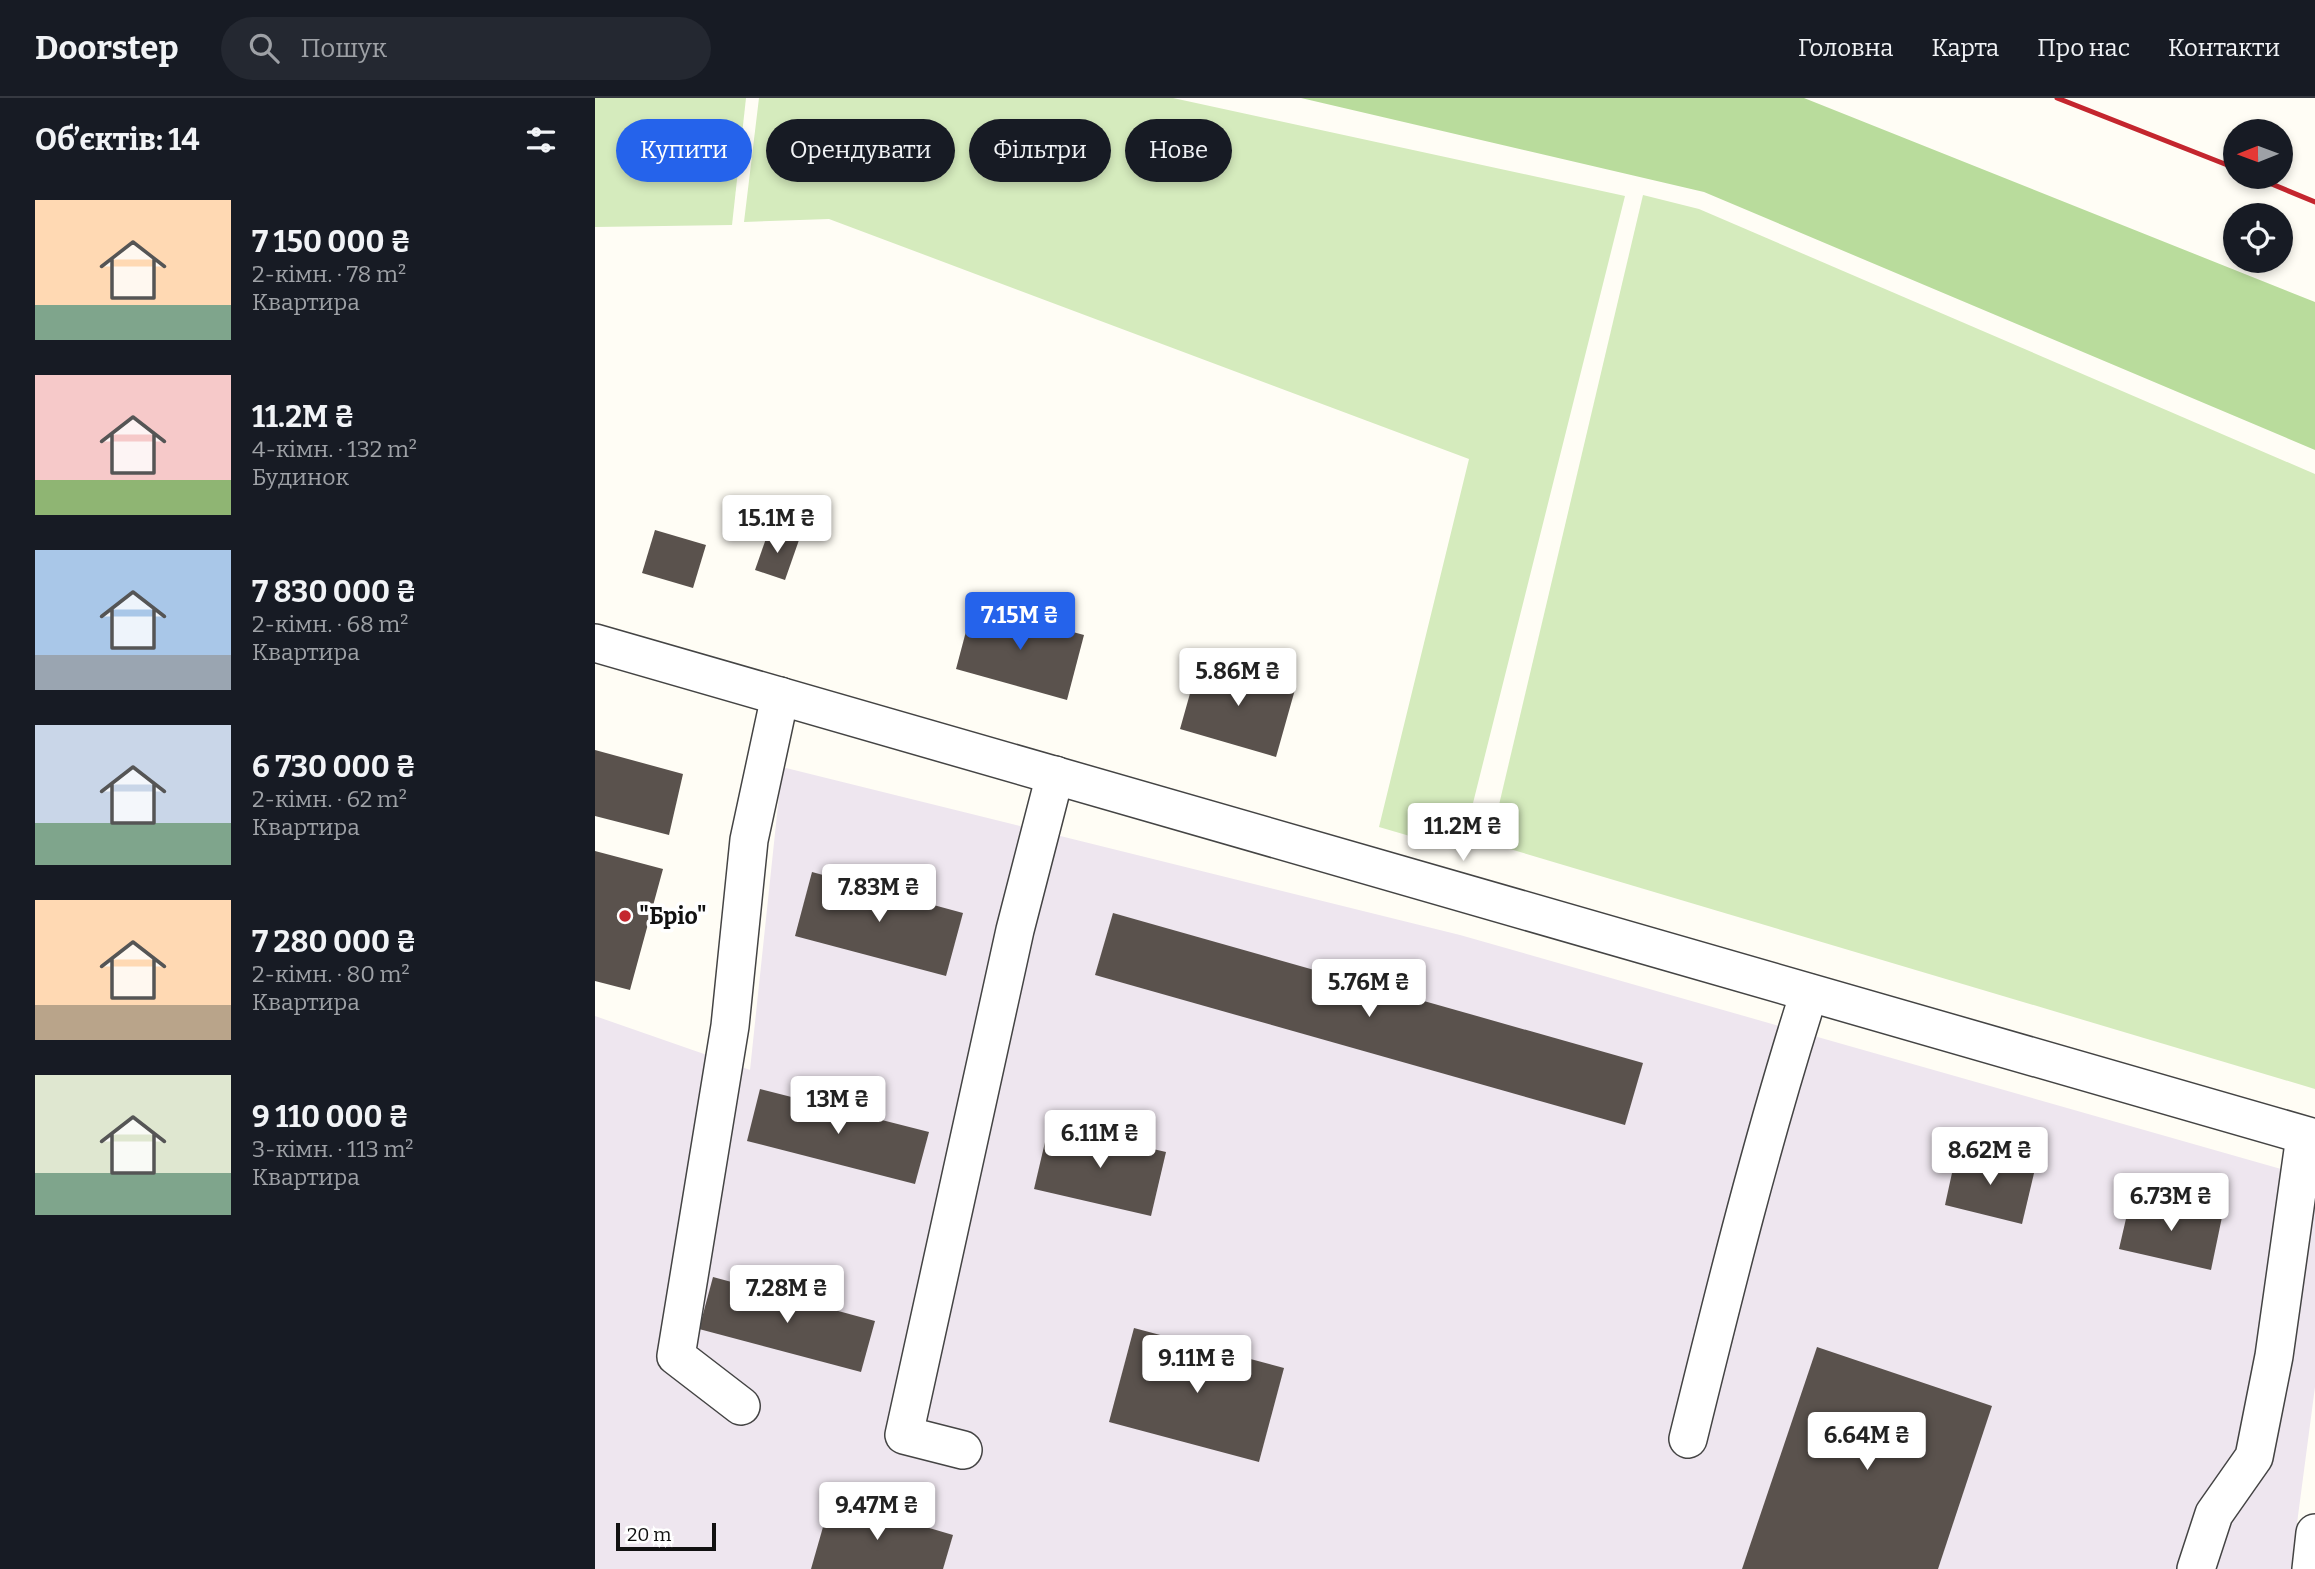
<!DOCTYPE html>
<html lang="uk">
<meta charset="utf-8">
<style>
:root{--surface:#171b24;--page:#242831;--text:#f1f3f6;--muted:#9ea1a6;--line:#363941;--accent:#2563eb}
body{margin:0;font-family:Bitter,serif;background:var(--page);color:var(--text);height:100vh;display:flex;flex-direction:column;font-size:26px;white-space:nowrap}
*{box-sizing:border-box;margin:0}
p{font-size:23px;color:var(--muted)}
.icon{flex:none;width:38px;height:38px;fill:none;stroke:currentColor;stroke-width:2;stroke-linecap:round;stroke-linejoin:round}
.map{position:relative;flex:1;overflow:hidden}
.details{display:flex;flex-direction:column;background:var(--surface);width:595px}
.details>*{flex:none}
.hud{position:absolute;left:21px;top:21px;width:665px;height:63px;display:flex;gap:14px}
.needle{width:46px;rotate:269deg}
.fabs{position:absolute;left:1628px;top:21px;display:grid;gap:14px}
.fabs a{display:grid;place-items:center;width:70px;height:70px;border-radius:50%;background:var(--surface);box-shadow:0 4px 10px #0003;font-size:35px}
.scale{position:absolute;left:21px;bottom:18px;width:100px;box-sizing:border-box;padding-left:7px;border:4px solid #111;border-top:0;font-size:19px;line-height:24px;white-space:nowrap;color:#111;-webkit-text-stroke:5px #fff;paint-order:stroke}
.price{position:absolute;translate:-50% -60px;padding:0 16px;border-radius:7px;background:#fff;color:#222;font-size:23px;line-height:46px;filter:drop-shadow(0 2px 4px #0008)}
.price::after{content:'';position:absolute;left:50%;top:42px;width:21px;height:16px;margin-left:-10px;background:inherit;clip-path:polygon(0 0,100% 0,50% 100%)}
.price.active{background:var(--accent);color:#fff}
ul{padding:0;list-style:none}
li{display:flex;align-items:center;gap:21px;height:175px;padding:0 35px}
li span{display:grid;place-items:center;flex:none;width:196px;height:140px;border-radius:0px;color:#555}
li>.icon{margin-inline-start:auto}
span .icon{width:84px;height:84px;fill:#fffc;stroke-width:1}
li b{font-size:30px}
h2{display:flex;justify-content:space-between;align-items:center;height:84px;padding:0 35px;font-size:30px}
.tag{padding:0 24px;border-radius:32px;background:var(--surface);box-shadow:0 4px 10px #0003;font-size:24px;line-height:63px}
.tag.active{background:var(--accent);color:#fff}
header{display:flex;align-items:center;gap:42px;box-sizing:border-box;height:98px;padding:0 35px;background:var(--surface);border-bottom:2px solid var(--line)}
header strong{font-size:33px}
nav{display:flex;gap:38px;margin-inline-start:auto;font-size:24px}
.search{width:490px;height:63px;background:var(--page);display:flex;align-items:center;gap:18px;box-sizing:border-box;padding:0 24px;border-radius:38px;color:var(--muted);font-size:26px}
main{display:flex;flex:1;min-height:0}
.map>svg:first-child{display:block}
.industrial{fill:#eee6ef}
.green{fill:#d5ebbd}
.forest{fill:#b9dc9c}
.building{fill:#5a524d}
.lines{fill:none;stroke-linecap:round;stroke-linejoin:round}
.minor-casing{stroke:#444;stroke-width:40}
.minor{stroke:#fff;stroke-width:37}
.rail{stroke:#c4262e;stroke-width:5}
.poi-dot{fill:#c4262e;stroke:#fff;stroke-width:2.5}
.labels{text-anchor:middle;stroke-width:7;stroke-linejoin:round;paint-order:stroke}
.poi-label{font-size:23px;font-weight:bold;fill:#111;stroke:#fff;text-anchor:start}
</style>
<header>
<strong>Doorstep</strong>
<div class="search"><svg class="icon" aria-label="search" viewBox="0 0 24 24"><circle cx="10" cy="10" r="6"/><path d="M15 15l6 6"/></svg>Пошук</div>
<nav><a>Головна</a><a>Карта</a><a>Про нас</a><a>Контакти</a></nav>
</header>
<main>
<section class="details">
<h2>Об’єктів: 14<svg class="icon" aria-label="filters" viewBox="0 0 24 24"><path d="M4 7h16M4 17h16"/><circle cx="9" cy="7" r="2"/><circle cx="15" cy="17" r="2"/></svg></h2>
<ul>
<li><span style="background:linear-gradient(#ffd9b3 75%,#7fa58c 0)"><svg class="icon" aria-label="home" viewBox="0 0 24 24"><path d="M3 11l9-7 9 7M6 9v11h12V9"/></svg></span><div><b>7 150 000 ₴</b><p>2-кімн. · 78 m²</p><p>Квартира</p></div></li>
<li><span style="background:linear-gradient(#f6c9c9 75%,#8fb573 0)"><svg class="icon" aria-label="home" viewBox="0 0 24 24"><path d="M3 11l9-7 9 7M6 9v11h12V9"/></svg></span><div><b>11.2M ₴</b><p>4-кімн. · 132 m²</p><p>Будинок</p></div></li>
<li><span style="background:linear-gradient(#a9c7e8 75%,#9aa5b1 0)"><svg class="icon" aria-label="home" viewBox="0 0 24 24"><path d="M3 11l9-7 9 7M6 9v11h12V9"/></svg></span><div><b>7 830 000 ₴</b><p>2-кімн. · 68 m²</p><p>Квартира</p></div></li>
<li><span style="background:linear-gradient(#c9d6e8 70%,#7fa58c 0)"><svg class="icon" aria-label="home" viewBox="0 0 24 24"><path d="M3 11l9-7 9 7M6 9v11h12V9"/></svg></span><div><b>6 730 000 ₴</b><p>2-кімн. · 62 m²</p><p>Квартира</p></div></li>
<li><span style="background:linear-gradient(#ffd9b3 75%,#b9a48a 0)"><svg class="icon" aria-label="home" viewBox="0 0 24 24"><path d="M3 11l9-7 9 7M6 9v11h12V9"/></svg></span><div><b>7 280 000 ₴</b><p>2-кімн. · 80 m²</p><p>Квартира</p></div></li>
<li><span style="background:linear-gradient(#dfe7d0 70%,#7fa58c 0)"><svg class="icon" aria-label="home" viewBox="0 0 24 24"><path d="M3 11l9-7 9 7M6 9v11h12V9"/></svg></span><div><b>9 110 000 ₴</b><p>3-кімн. · 113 m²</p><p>Квартира</p></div></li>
</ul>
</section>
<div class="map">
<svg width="1720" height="1471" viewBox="0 0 1720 1471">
<rect width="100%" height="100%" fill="#fffdf5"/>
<polygon class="industrial" points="187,669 865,837 1700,1075 1720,1110 1720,1289 1696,1471 0,1471 0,918 155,972"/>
<g class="green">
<polygon points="0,0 151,0 137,127 0,129"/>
<polygon points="164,0 578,0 1030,98 866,753 784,729 874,361 234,121 149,124"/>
<polygon points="1048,97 1104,111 1720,376 1720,991 895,745"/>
</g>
<polygon class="forest" points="706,0 1209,0 1720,204 1720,352 1109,94"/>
<g class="building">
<polygon points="60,432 111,447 98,490 47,475"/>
<polygon points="174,432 204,442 190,482 160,472"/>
<polygon points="378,507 489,537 472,602 361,571"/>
<polygon points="605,560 701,588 681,659 585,631"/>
<polygon points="0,652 88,676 74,737 0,718"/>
<polygon points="0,753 68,771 35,892 0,883"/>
<polygon points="217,774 368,815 351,878 200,838"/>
<polygon points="518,815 1048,965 1030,1027 500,877"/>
<polygon points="165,991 334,1034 320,1086 152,1043"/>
<polygon points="454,1027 571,1054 556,1118 439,1091"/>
<polygon points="1362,1052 1440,1071 1427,1126 1350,1107"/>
<polygon points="1536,1099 1627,1119 1616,1172 1524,1151"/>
<polygon points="118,1179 280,1223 266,1274 104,1231"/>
<polygon points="539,1230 689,1270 664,1364 514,1324"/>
<polygon points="1222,1249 1397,1308 1343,1471 1147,1471"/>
<polygon points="236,1401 358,1437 348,1471 216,1471"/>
</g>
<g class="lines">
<g class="minor-casing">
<g id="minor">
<polyline points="0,545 1720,1040"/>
<polyline points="146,1308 81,1258 135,928 154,742 185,598"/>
<path d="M1093,1341C1130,1191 1167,1042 1214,895"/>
<polyline points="368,1352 309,1337 420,832 460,677"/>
<polyline points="1601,1471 1619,1416 1659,1359 1679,1258 1710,1038"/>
<polyline points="1716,1471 1720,1435"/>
</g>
</g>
<use href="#minor" class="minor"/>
<g class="rail">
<polyline points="1462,0 1640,70"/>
<polyline points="1660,79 1720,104"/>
</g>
</g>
<circle class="poi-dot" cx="30" cy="818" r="7"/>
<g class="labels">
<g class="poi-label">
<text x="44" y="826">"Бріо"</text>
</g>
</g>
</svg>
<div class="fabs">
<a><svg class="needle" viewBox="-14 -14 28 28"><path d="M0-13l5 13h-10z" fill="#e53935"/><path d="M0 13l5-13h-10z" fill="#9ea1a6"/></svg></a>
<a><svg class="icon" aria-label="locate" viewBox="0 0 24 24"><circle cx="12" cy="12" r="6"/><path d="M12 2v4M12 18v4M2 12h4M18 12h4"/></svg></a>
</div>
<div class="scale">20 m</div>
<b class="price" style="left:182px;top:457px">15.1M ₴</b>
<b class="price active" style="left:425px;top:554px">7.15M ₴</b>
<b class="price" style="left:643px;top:610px">5.86M ₴</b>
<b class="price" style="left:868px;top:765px">11.2M ₴</b>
<b class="price" style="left:284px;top:826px">7.83M ₴</b>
<b class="price" style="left:774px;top:921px">5.76M ₴</b>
<b class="price" style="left:243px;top:1038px">13M ₴</b>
<b class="price" style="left:505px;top:1072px">6.11M ₴</b>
<b class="price" style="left:1395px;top:1089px">8.62M ₴</b>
<b class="price" style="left:1576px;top:1135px">6.73M ₴</b>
<b class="price" style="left:192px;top:1227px">7.28M ₴</b>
<b class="price" style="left:602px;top:1297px">9.11M ₴</b>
<b class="price" style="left:1272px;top:1374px">6.64M ₴</b>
<b class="price" style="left:282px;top:1444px">9.47M ₴</b>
<div class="hud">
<a class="tag active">Купити</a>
<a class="tag">Орендувати</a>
<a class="tag">Фільтри</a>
<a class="tag">Нове</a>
</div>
</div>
</main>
